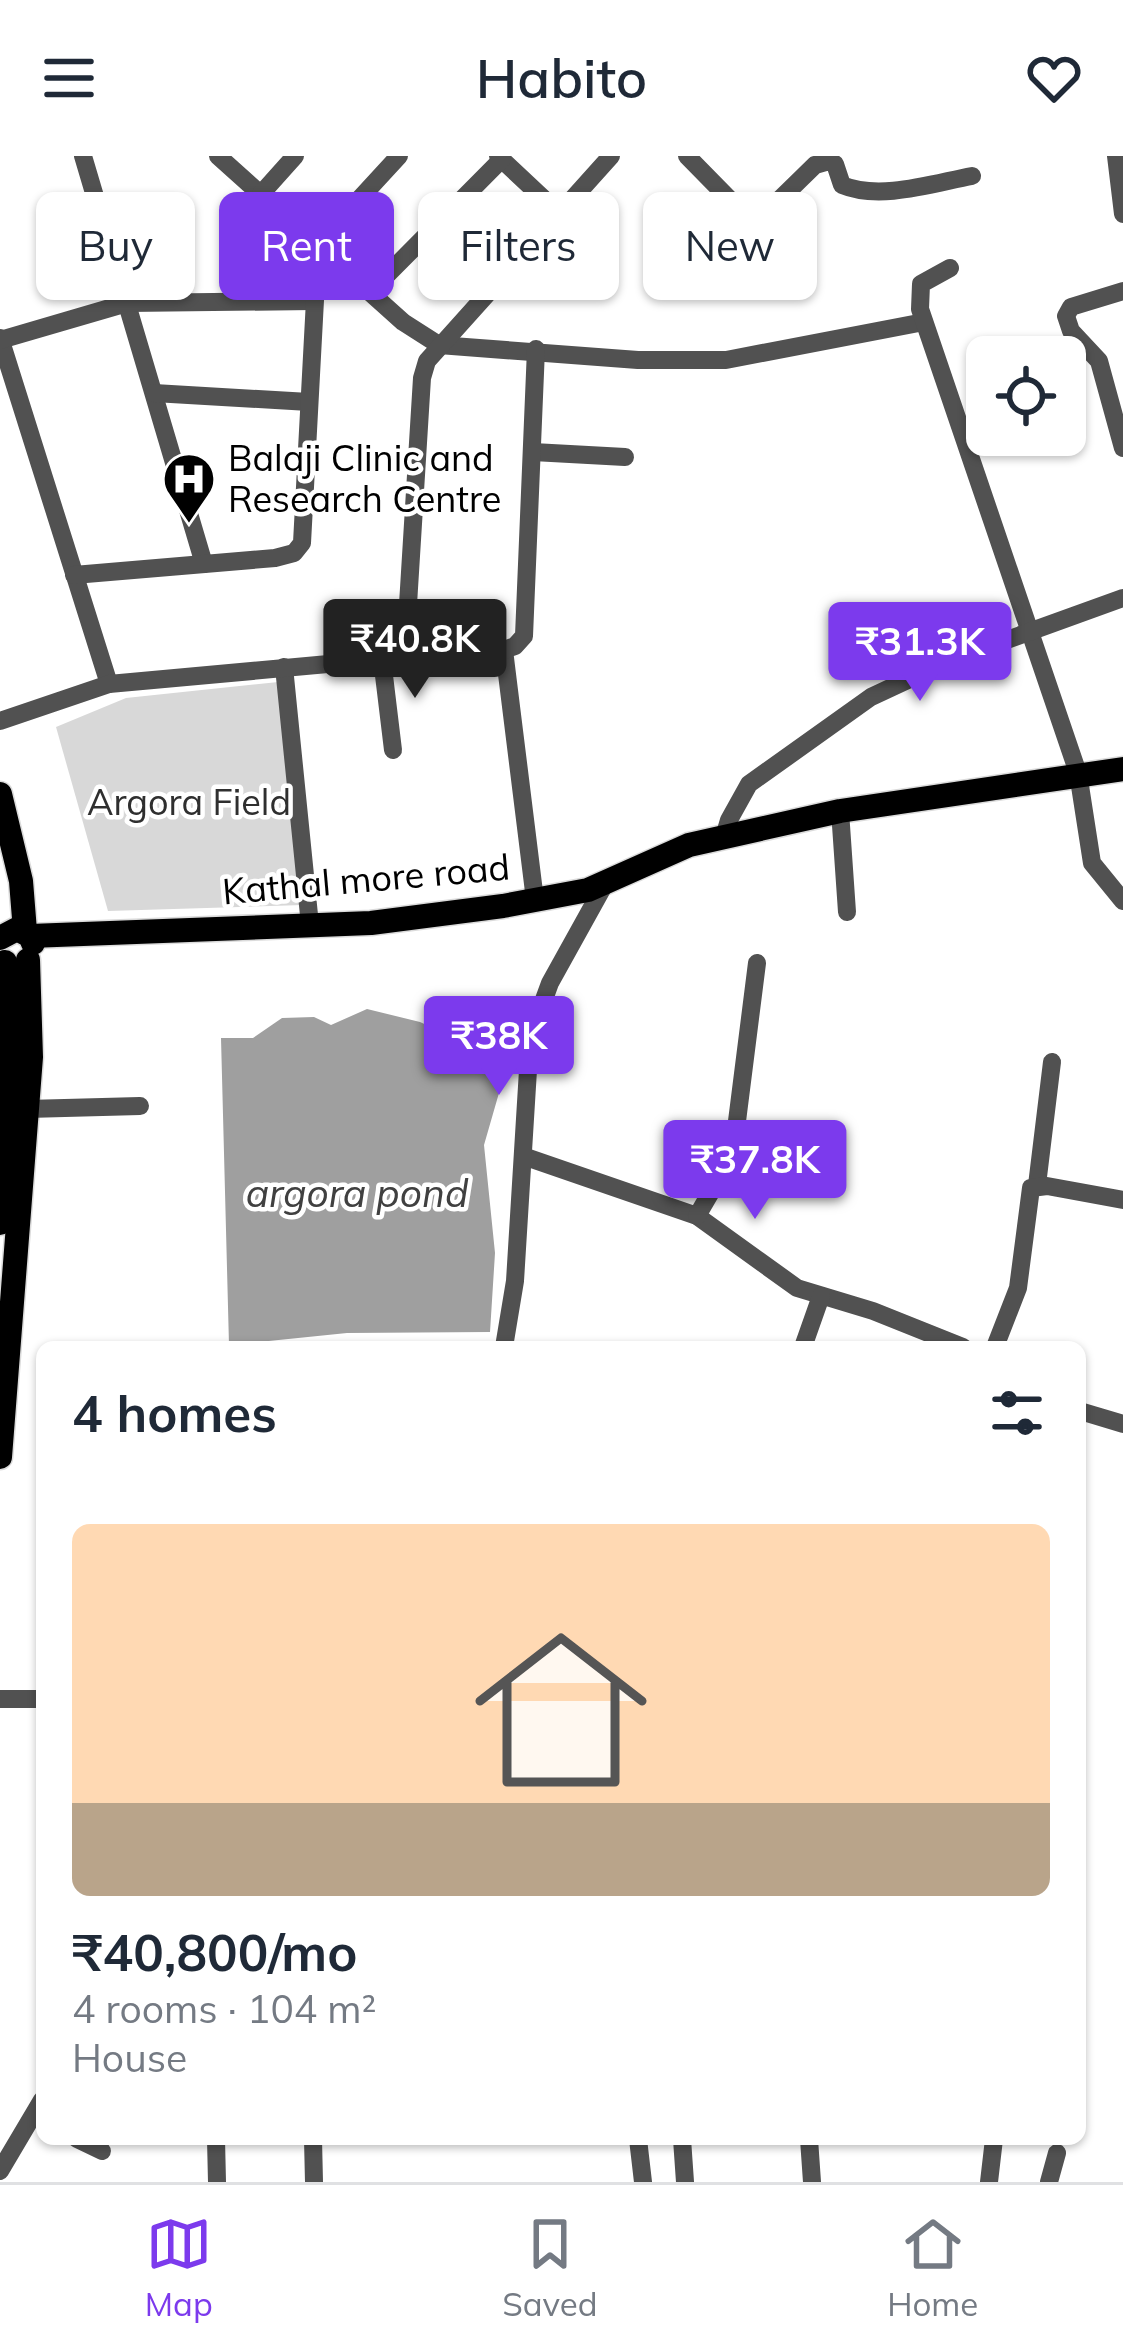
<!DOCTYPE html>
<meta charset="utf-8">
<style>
:root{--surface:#fff;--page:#f6f6f7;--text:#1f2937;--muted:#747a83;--line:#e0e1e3;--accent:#7c3aed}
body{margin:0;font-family:Mulish,sans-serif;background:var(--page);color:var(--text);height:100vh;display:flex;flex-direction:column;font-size:45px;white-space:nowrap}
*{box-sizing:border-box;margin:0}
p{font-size:39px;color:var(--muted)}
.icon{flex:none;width:66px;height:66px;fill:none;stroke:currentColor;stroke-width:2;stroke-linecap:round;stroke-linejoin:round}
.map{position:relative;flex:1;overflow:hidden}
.side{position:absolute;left:36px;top:1185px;width:1050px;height:804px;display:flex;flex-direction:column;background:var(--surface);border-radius:18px;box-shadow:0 3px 9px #0004}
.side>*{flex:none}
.banner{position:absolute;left:36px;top:36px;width:1053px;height:108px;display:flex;gap:24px}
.fabs{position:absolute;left:966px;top:180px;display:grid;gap:24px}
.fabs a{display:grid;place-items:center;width:120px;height:120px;border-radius:18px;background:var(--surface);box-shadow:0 3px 9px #0004;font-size:60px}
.price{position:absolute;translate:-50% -102px;padding:0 27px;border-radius:12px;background:var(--accent);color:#fff;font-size:39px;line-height:78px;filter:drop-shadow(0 3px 6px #0008)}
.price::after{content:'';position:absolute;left:50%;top:72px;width:36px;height:27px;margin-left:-18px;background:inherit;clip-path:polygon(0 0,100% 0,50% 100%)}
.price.on{background:#222;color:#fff}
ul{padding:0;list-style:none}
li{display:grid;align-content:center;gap:24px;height:636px;padding:0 36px}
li+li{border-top:3px solid var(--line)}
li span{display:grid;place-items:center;height:372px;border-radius:18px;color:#555}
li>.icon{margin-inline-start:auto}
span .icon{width:216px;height:216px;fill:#fffc;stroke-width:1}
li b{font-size:51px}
h2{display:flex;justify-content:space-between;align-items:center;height:144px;padding:0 36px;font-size:51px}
.chip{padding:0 42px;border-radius:18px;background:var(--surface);box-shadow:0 3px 9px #0004;font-size:42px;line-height:108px}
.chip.on{background:var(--accent);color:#fff}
header{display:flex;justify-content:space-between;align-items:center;height:156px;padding:0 36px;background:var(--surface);font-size:54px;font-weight:600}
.tab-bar{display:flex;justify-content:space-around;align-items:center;height:168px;border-top:3px solid var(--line);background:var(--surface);font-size:33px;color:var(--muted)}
.tab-bar a{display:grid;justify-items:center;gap:6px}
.tab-bar .on{color:var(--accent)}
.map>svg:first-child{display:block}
.green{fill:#d8d8d8}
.water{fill:#9f9f9f}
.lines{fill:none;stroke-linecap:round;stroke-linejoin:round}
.major-casing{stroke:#dbdbdb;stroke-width:27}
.minor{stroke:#515151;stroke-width:18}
.major{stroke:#000;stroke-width:24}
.labels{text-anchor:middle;stroke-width:9;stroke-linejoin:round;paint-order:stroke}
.poi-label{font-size:36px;fill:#000;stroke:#fff;text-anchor:start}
.park-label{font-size:36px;fill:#2f2f2f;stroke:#fff}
.street-label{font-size:36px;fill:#000;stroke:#fff}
.water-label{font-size:39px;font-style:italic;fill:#404040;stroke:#fff}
</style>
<header><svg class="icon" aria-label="menu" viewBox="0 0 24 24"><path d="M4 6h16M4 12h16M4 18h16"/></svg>Habito<svg class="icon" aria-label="heart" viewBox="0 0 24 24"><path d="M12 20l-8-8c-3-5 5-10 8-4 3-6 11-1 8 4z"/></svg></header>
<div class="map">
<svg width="1123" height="2026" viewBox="0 0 1123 2026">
<rect width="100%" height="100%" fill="#fff"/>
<polygon class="green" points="288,525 303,749 108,755 56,571 126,542"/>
<polygon class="water" points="367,853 420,866 470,889 503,923 484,989 495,1097 490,1176 347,1177 229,1189 221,882 253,882 282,862 314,861 331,869"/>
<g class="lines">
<g class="major-casing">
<g id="major">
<polyline points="0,638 21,725 25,775"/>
<polyline points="30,780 371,767 503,750 588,734 689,689 840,655 1123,613"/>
<polyline points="0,782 17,773 30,780 33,787"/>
<polyline points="0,1067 10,903 5,806"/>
<polyline points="0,1301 31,901 28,804"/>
</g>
</g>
<g class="minor">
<polyline points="83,0 204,408"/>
<polyline points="218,0 403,166 439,189 638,204 726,204 924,166"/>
<polyline points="498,0 561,59"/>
<path d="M687,0L742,56L754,62L771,52L815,9L829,5L835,8L842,29C880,45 934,27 972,20"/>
<polyline points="1116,0 1123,58"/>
<polyline points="261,38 295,0"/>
<polyline points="950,112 921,128 920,153 1078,617 1092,707 1123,745"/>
<polyline points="371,135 502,3"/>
<polyline points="1123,135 1071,151 1066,160 1071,175 1099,205 1123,292"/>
<polyline points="0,182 109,528"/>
<polyline points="0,184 127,147 313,145"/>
<polyline points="154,237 309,246"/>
<polyline points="533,296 625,301"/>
<polyline points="74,419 275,402 294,397 302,387 318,88 399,0"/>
<polyline points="504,494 535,744"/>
<polyline points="405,497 504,494 515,490 524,480 536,193"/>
<polyline points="382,503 393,594"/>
<polyline points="284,511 310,769"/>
<polyline points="0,565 109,528 394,502 405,497 422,222 427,205 611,0"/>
<polyline points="840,655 847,756"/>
<polyline points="724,681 729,664 749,628 871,541 946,506 1123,442"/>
<polyline points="27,953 140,950"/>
<polyline points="523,1000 697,1060 797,1132 873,1155 963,1191"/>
<polyline points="1037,1029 1052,906"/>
<polyline points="697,1060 729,1005 735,981 757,807"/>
<polyline points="504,1191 515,1125 528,914 535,868 550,827 606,726"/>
<polyline points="803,1191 821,1140"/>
<polyline points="995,1191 1018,1132 1031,1032 1047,1030 1123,1044"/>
<polyline points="1080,1255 1123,1268"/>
<polyline points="0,1543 42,1543"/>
<polyline points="77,1983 102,1995"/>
<polyline points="216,1983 217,2026"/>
<polyline points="313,1983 314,2026"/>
<polyline points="638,1983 643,2026"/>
<polyline points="682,1983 685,2026"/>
<polyline points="809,1983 812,2026"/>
<polyline points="0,2015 42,1944"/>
<polyline points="989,2026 994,1983"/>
<polyline points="1049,2026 1057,1997"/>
</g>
<use href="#major" class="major"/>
</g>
<defs>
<g id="hospital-pin" transform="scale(2.7)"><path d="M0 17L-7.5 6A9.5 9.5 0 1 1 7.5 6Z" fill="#000" stroke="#fff"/><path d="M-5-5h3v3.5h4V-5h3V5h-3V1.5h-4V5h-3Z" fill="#fff"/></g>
</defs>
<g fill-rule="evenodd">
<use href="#hospital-pin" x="189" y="323"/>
</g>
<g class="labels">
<g class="poi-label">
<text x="228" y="315">Balaji Clinic and<tspan x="228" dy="41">Research Centre</tspan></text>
</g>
<g class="park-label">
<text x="189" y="659">Argora Field</text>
</g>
<g class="street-label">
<text transform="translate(366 723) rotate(-5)" y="13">Kathal more road</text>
</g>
<g class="water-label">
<text x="357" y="1051">argora pond</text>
</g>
</g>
</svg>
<div class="fabs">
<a><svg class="icon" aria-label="locate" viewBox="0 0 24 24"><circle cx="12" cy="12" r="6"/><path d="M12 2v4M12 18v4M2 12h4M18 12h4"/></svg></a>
</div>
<b class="price on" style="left:415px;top:545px">₹40.8K</b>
<b class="price" style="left:920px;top:548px">₹31.3K</b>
<b class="price" style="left:499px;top:942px">₹38K</b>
<b class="price" style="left:755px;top:1066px">₹37.8K</b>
<div class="banner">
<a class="chip">Buy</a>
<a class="chip on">Rent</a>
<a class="chip">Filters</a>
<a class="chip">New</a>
</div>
<section class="side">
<h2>4 homes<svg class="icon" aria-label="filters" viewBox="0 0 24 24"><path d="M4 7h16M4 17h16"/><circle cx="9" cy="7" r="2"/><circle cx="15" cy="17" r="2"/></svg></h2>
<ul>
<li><span style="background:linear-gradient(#ffd9b3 75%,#b9a48a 0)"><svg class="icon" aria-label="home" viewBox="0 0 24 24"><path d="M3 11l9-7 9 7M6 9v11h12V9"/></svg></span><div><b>₹40,800/mo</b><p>4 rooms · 104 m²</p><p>House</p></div></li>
</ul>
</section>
</div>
<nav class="tab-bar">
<a class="on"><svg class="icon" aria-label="map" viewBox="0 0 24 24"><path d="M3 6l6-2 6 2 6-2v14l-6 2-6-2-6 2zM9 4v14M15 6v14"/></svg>Map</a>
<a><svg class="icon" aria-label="saved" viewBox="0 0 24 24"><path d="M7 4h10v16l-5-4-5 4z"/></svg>Saved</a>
<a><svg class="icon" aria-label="home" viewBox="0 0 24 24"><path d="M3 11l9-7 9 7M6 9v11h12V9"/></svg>Home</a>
</nav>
